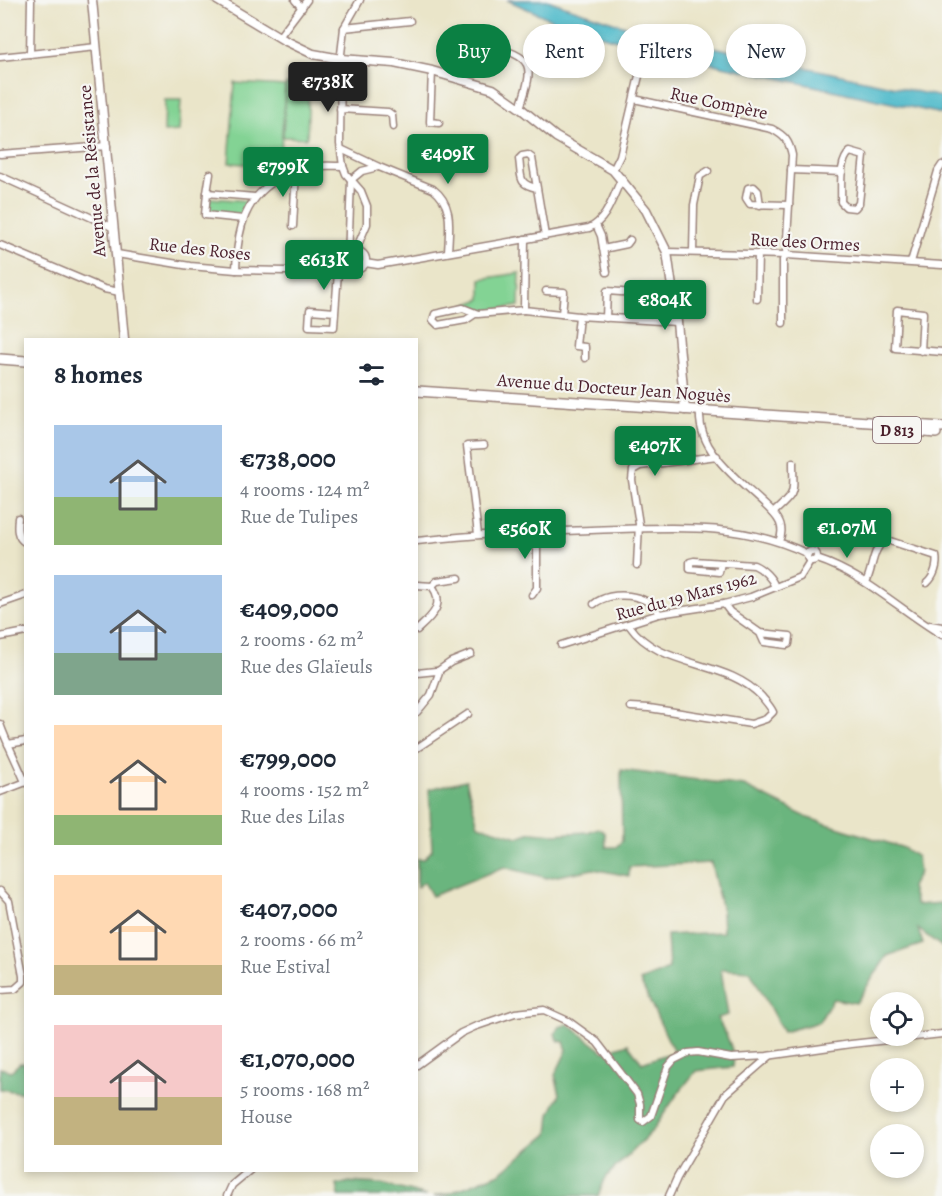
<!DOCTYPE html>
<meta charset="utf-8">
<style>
:root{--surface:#fff;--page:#f2f2f3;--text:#1f2937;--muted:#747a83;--accent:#0b8043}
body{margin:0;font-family:Alegreya,serif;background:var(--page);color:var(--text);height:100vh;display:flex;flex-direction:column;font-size:22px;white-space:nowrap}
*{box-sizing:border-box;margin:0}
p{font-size:20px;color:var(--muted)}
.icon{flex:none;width:33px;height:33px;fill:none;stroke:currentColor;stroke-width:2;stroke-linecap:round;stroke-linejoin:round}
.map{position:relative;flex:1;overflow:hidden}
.side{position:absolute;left:24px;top:338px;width:394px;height:834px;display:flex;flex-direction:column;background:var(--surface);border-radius:0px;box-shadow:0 3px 9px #0003}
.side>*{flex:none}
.guide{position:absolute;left:436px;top:24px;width:416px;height:54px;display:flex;gap:12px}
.fabs{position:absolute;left:870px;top:992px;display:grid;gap:12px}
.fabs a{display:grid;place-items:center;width:54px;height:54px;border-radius:50%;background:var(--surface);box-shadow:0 3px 9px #0003;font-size:30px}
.price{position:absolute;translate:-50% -51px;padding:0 14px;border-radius:6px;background:var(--accent);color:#fff;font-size:20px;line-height:39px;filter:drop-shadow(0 2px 3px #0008)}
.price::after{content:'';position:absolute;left:50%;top:36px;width:18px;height:14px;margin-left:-9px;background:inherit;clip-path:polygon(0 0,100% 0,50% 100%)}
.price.selected{background:#222;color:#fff}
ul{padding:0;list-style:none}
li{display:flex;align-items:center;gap:18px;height:150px;padding:0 30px}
li span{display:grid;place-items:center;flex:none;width:168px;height:120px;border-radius:0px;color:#555}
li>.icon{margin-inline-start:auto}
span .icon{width:72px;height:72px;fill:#fffc;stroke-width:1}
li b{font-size:26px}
h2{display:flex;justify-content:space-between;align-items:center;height:72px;padding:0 30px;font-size:26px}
.pill{padding:0 21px;border-radius:27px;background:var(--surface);box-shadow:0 3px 9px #0003;font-size:21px;line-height:54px}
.pill.selected{background:var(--accent);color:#fff}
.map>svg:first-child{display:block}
.green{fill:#83d394;stroke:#667960;stroke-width:1.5}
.forest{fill:#6ab57e;stroke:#5a6a54;stroke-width:1.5}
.water{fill:#4ebaca;stroke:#4c6c7a;stroke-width:1.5}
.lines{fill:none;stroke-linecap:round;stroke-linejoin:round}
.street-casing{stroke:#9a827a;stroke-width:9}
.secondary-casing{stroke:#9a827a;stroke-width:11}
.primary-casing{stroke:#9a827a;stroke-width:12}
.street{stroke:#fff;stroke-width:6}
.secondary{stroke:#fff;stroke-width:8}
.primary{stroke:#fff;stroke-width:9}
.labels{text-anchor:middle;stroke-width:4.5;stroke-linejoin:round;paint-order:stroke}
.shield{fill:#f6f6f2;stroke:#7e6067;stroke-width:1.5}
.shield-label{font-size:16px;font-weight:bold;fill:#4a1f2b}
.street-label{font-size:18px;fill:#4a1f2b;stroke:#f6f6f2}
</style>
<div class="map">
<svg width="942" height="1196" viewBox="0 0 942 1196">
<rect width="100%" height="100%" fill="#f6f6f2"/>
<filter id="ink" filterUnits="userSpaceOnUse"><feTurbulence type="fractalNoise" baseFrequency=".0167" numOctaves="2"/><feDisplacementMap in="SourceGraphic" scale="12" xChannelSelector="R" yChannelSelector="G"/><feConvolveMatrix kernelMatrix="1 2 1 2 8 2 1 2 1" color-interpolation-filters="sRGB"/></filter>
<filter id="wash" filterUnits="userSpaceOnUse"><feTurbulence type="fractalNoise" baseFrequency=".008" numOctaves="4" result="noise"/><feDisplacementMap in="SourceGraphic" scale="24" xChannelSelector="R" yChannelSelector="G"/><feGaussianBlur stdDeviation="1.35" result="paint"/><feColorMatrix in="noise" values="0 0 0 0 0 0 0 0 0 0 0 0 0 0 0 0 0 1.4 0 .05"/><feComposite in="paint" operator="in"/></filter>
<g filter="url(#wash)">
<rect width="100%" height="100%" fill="#eae5c9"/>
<g class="green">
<polygon points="235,83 285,86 280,166 229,163"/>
<polygon points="286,84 309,86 307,138 283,137"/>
<polygon points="165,100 181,100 179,131 164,132"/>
<polygon points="209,198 248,201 241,216 208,213"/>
<polygon points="520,273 519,306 479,312 466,305 481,299 481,279"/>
</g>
<g class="forest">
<path d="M621,770L744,786L808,818L904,848L917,857L919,872L911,887L916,905L942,903V947L918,929L923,944L887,956L856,1003L833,999L819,1022L783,1032L750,971L721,969L728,1015L717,1018C725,1033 736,1050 733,1067L696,1071L676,1096L653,1130L606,1177L598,1196H434L450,1193L500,1173L548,1134L550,1114L560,1094L555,1075L567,1050L564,1042L559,1041L555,1034L559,1027L568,1024L604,1052L628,1044L642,1063L664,1055L675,1054L640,981L669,969L667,935L723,932L722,911L711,863L629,867V876L593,869L547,878L504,867L432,896L424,882L417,887V859H424L432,850L429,789L466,780L478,825L518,837L532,832L554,834L588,832L598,828L605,833L606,847H616L622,841Z"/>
<polygon points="20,1063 25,1063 25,1093 0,1089 0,1068 11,1071"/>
<polygon points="349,1182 382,1184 427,1196 339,1196 337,1185"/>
</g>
<polygon class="water" points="507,0 547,0 640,31 942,97 942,114 658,52 562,24"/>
</g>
<g filter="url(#ink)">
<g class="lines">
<g class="street-casing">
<g id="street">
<polyline points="295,0 302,8"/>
<polyline points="344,28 360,0"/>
<polyline points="279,37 307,0"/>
<path d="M485,43L488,45C534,58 535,63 520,108"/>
<polyline points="30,54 31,0"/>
<polyline points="0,57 97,47"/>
<polyline points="432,71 430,122 439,123"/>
<path d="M634,99L772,129C785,136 789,141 792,155L786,255L783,260V323"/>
<polyline points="340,109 388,112 392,115 393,127"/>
<path d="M341,149L379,167L433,189C454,205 449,228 448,252"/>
<path d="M850,152L864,156L859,203L855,208L846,207L841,202C842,187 838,162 850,152Z"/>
<polyline points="0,154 107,146"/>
<polyline points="613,170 620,156 642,63"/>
<polyline points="791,170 842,172"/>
<polyline points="0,176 114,228"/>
<polyline points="351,180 362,171 378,167"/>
<path d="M537,188C517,184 522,177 519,159L522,156L528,155L532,158L545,236"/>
<polyline points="207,193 210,174"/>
<polyline points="760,205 758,191 754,187 748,188 746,198 750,204 789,205"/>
<polyline points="243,219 205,215 207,193 255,197"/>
<polyline points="596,225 601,236 607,272"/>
<polyline points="293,226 296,171"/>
<polyline points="525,239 524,310 579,316 677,322"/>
<polyline points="0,245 104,289 120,292"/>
<polyline points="603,249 627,244 630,240"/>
<circle cx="357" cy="260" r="9"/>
<polyline points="359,252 358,245 367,224 367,206 361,191 346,174 343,166 340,144 341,54 344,28 410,21"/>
<polyline points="667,252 786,255 942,265"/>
<polyline points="693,252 694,205 700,176 708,171"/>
<polyline points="117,254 190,266 236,270 338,272 349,265"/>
<polyline points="348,258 351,180"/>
<polyline points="911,262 938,171 942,165"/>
<path d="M365,263L378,265L589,228C608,220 613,195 622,178"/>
<path d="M236,270C237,230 244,195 284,176C292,173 301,168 310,167C321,165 332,166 343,166"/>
<polyline points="546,291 564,292 562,314"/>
<polyline points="757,299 758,254"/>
<polyline points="335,312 310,310 309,326 334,327 338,272"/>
<polyline points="475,314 466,320 438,325 433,320 435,314 463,308 478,314 524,310"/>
<polyline points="579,316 576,346 585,347 585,358"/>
<polyline points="606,318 607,291 634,293"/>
<polyline points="921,351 923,313 897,310 895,348 942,352"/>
<path d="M700,411C697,451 739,480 765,505C771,511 780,518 781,527C782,532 781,537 779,541"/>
<path d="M773,513C798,491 793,494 793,462"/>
<path d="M18,518C17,527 16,538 26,543"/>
<polyline points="478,534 467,446 484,445"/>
<path d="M417,541C476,534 532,532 591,530C667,528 737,520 808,554"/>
<circle cx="812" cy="556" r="5"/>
<path d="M817,559C864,574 900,610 942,635"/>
<path d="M721,563L719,572L690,569V562L694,561L754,565C763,569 772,578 775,587"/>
<polyline points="637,565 639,524 632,480 633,470 640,466 717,456"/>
<path d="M866,582C873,570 872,545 887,540L936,556C938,565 934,577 927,583"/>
<path d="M417,585L432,586C446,605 431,617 417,630"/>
<polyline points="432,586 437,581 459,578"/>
<polyline points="532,595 537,588 537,532"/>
<polyline points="0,604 26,595"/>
<path d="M594,604C611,590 649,593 659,614"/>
<polyline points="724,604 730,612 760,633 790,636 789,644 787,645 764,642 760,633"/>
<path d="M629,625C660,670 726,658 762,697C766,702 770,706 773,712L766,719L751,724L649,708L631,707"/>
<polyline points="930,625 942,627"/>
<polyline points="0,637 26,632"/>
<polyline points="561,645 659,614 724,604 751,597 800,577 810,561"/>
<polyline points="438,671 451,662 471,654"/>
<polyline points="417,673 436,671 439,673 431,695 417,712"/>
<path d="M0,724C7,744 17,762 25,782"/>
<polyline points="8,744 26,741"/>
<polyline points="417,748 468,714"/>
<polyline points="0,792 26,782"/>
<polyline points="0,891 9,901 23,976 23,982 15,989 0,990"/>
<polyline points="417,1065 461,1033 474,1027 515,1013 544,1010 568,1021 597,1042 637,1094 640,1104 640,1120 643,1122 651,1116 668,1067 674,1060 688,1053 698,1052 731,1058 767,1056 851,1044 942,1034"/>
<polyline points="227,1196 232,1185 250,1170"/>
<polyline points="669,1196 677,1178 725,1095 770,1056"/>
</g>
</g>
<g class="secondary-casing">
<g id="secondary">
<polyline points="92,0 124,339"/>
<polyline points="217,0 284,40 313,54 341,59 394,63 432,71 493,89 520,108 556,137 613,170 646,210 667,252 677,322 685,410"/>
</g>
</g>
<g class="primary-casing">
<g id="primary">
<polyline points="0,359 26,361"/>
<polyline points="417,391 942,427"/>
<polyline points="893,429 936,433"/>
</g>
</g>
<use href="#street" class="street"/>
<use href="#secondary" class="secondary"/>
<use href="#primary" class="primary"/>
</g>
</g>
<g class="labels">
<rect class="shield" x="873" y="417" width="48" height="26" rx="4.5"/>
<g class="shield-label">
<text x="897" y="436">D 813</text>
</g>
<g class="street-label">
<text transform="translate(719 103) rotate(12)" y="6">Rue Compère</text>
<text transform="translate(92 171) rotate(-95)" y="6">Avenue de la Résistance</text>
<text transform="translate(805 242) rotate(3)" y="6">Rue des Ormes</text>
<text transform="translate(200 249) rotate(6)" y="6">Rue des Roses</text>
<text transform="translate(614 388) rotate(4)" y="6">Avenue du Docteur Jean Noguès</text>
<text transform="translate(686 596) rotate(-15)" y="6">Rue du 19 Mars 1962</text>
</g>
</g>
</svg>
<div class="fabs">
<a><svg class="icon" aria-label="locate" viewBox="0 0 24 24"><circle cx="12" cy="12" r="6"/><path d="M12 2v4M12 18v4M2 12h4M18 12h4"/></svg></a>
<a>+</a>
<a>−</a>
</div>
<b class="price selected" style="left:328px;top:113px">€738K</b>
<b class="price" style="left:448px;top:185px">€409K</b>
<b class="price" style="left:283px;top:198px">€799K</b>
<b class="price" style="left:324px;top:291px">€613K</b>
<b class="price" style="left:665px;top:331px">€804K</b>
<b class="price" style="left:655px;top:477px">€407K</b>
<b class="price" style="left:847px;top:559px">€1.07M</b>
<b class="price" style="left:525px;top:560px">€560K</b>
<div class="guide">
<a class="pill selected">Buy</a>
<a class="pill">Rent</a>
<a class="pill">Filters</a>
<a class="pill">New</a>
</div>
<section class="side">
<h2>8 homes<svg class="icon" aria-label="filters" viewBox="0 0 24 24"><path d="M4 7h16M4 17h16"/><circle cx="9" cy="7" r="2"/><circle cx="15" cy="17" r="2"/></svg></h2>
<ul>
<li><span style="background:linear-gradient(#a9c7e8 60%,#8fb573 0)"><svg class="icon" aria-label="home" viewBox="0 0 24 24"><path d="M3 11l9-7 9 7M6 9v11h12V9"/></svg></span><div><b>€738,000</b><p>4 rooms · 124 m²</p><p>Rue de Tulipes</p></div></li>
<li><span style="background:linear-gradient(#a9c7e8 65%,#7fa58c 0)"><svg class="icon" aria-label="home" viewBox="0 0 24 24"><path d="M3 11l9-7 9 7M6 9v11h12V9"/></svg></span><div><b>€409,000</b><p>2 rooms · 62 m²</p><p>Rue des Glaïeuls</p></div></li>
<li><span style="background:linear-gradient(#ffd9b3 75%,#8fb573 0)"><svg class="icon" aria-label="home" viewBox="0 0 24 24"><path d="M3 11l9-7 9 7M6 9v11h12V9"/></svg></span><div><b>€799,000</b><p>4 rooms · 152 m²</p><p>Rue des Lilas</p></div></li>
<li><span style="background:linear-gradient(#ffd9b3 75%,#c2b280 0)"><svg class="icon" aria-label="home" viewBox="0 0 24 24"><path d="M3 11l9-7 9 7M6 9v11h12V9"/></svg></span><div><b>€407,000</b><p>2 rooms · 66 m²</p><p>Rue Estival</p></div></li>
<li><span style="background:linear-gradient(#f6c9c9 60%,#c2b280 0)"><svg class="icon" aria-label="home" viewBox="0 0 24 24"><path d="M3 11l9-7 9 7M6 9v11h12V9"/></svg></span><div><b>€1,070,000</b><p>5 rooms · 168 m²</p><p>House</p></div></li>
</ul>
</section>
</div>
